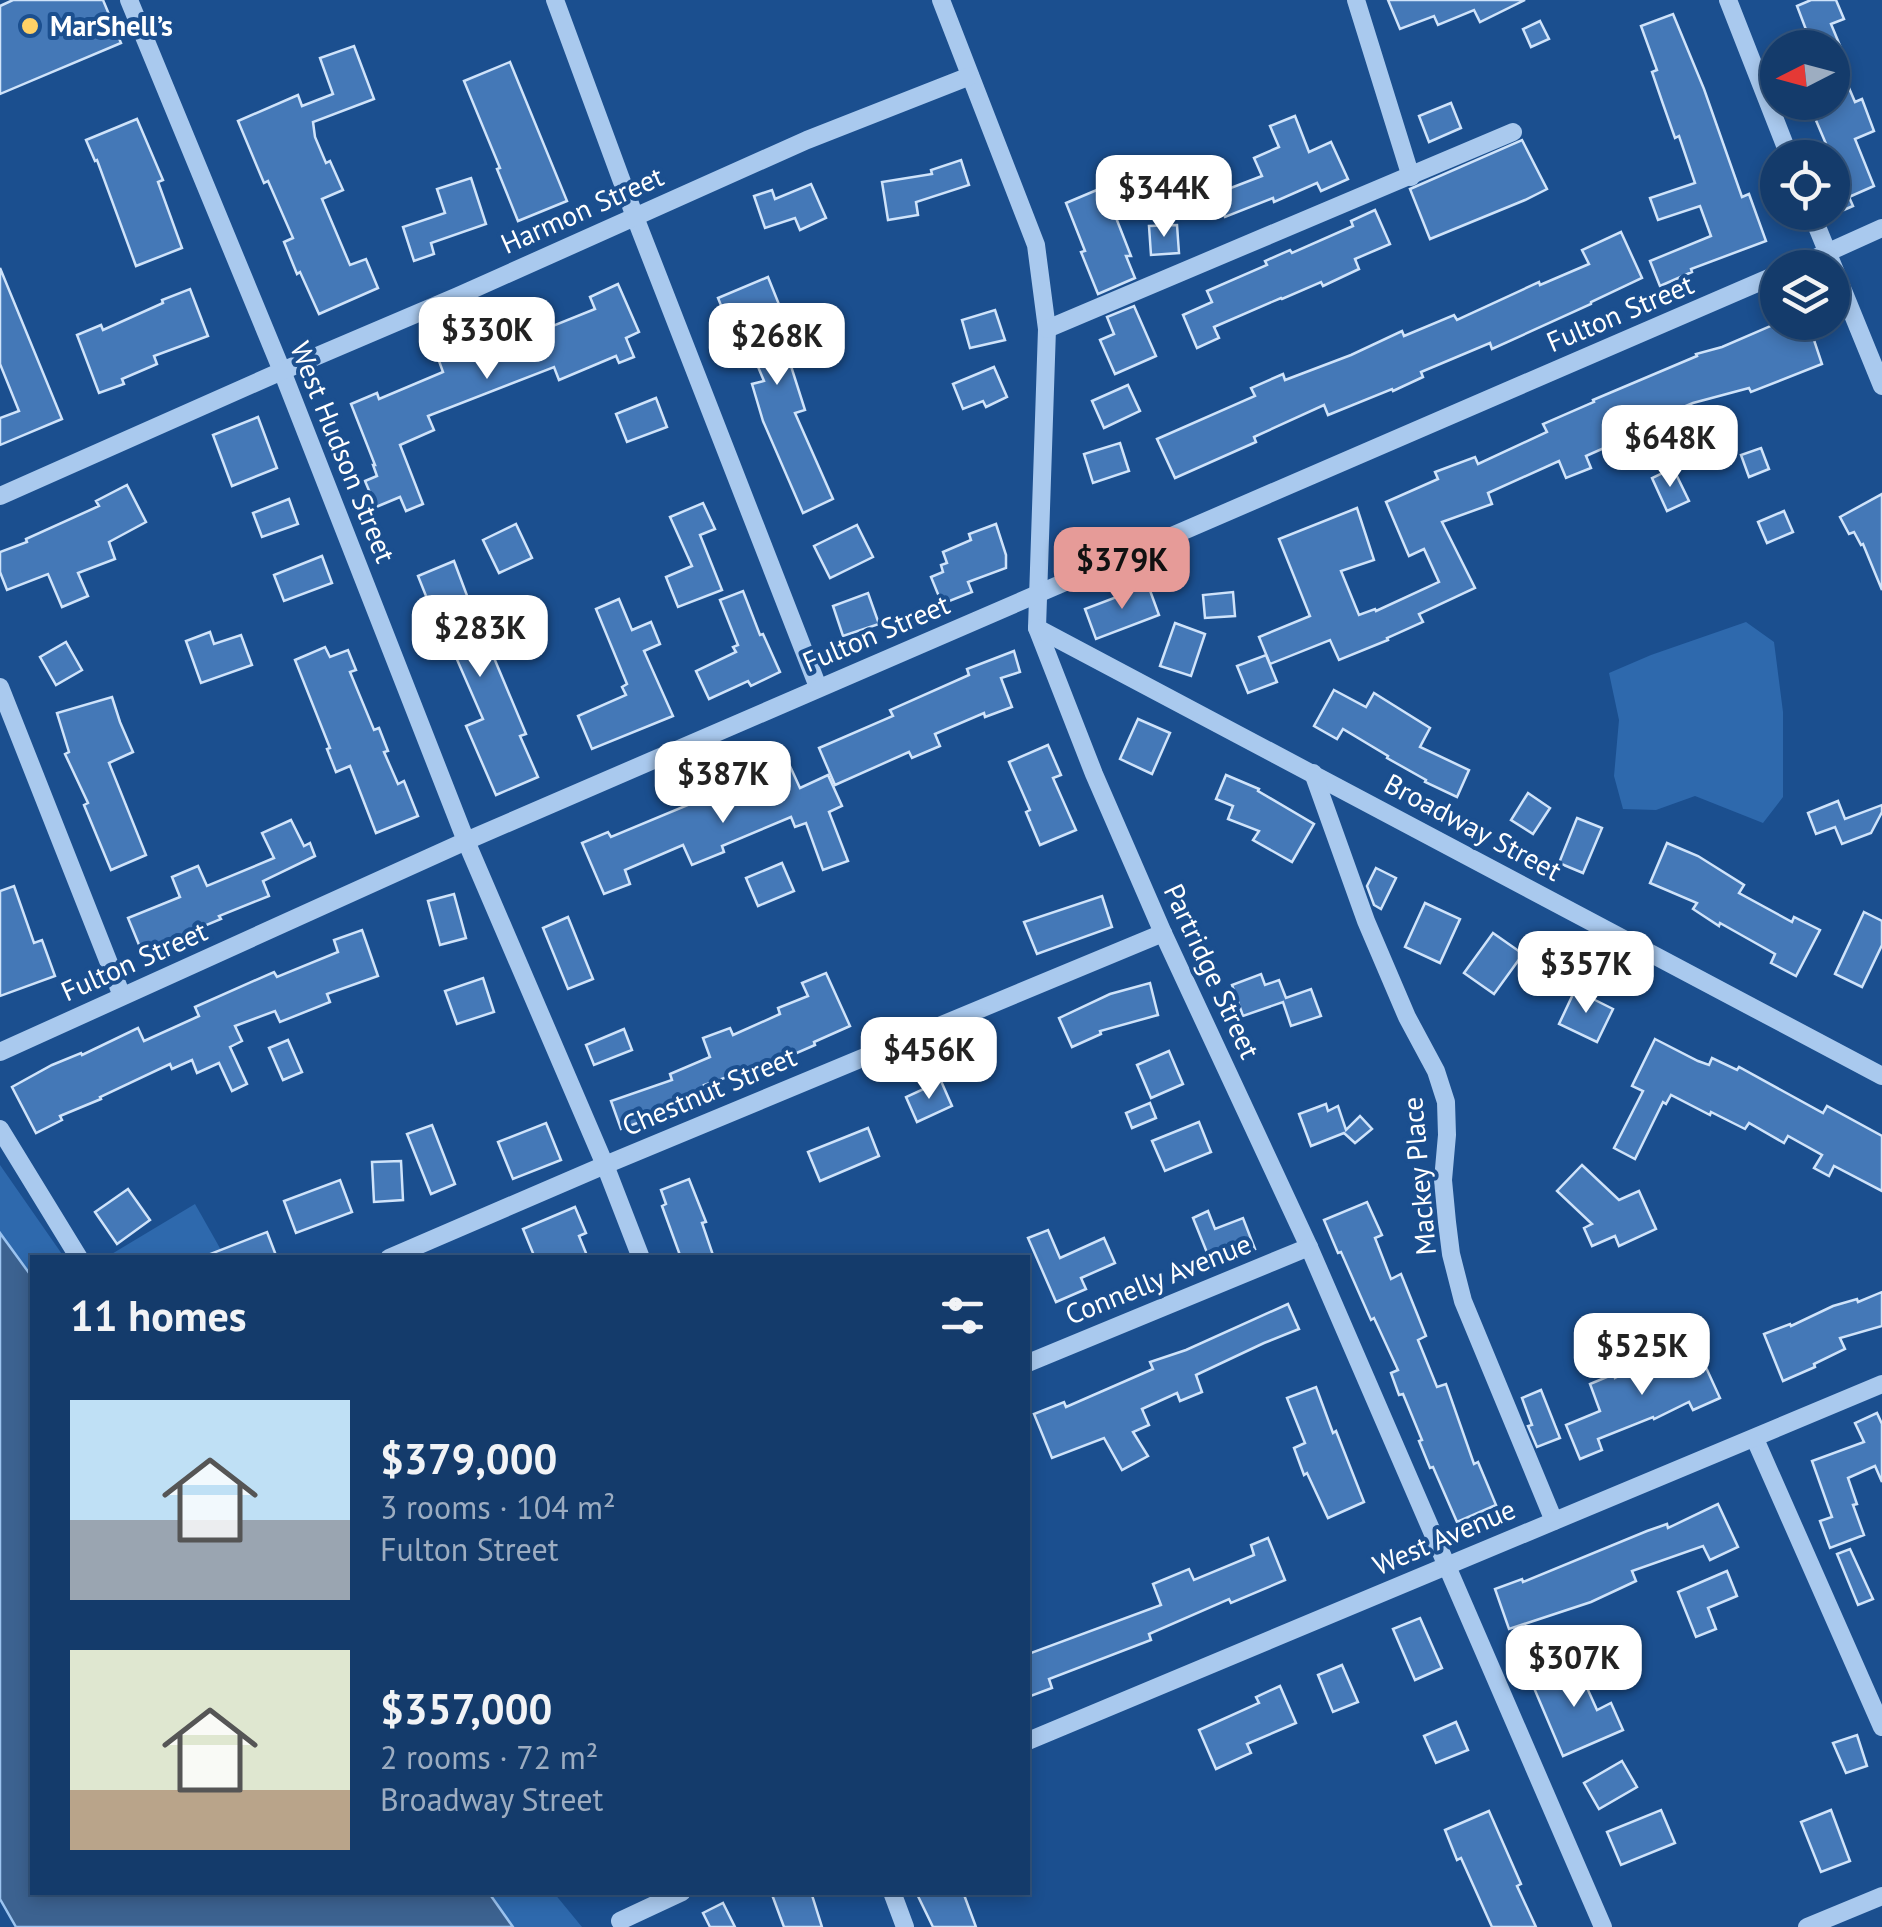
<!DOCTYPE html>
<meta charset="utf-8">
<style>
:root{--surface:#143b6b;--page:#214673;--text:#f1f3f6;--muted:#9dadc1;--line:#33557e;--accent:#e69b98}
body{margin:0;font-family:"PT Sans",sans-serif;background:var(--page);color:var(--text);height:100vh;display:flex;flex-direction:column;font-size:38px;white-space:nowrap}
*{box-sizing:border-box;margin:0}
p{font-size:32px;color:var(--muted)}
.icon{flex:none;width:55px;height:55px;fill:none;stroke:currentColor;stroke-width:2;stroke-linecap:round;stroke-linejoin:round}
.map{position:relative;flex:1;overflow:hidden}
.panel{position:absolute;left:30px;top:1255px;width:1000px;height:640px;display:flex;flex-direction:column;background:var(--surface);border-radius:0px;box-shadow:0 5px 15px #0003,0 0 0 2px var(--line)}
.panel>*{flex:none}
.needle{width:65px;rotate:264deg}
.buttons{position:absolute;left:1760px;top:30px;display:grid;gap:20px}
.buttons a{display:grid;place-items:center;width:90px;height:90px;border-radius:50%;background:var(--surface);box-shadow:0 5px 15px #0003,0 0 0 2px var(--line);font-size:50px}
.price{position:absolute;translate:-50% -85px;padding:0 22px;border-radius:20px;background:#fff;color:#222;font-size:32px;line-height:65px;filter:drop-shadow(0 2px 5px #0008)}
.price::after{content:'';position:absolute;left:50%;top:60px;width:30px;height:22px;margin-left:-15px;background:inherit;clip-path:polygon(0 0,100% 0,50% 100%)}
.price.on{background:var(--accent);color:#111}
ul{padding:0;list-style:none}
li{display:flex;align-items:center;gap:30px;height:250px;padding:0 40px}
li span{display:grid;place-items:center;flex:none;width:280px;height:200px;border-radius:0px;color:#555}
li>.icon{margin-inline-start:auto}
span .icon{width:120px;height:120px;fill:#fffc;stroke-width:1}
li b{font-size:42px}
h2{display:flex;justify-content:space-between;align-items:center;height:120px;padding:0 40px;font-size:42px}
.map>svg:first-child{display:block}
.green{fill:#2e69ad}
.water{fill:#3c6290;stroke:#9cc4f0;stroke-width:2.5}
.building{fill:#4478b7;stroke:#cfe3fa;stroke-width:2.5}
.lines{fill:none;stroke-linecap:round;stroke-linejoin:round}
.minor{stroke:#a9c9ee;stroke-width:18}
.poi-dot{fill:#ffd166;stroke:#1b4f8f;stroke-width:4}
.labels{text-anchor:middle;stroke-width:8;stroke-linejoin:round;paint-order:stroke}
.poi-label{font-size:28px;font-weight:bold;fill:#fff;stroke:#1b4f8f;text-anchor:start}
.street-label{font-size:28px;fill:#fff;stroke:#1b4f8f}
</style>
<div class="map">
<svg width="1882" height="1927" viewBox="0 0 1882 1927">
<rect width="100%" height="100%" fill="#1b4f8f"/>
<g class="green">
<polygon points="1746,622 1774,642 1783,712 1783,797 1763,823 1695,796 1656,810 1623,809 1614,776 1619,720 1609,673 1651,655"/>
<polygon points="0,1165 64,1257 32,1258 32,1277 0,1233"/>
<polygon points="195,1204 225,1257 105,1258"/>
<polygon points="489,1893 554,1893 582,1927 513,1927"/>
</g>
<polygon class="water" points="0,1233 32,1277 32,1892 489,1893 513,1927 16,1927 0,1899"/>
<g class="building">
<polygon points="13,0 103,0 121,43 0,94 0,6"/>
<polygon points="1388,0 1525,0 1480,22 1474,10 1438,25 1434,16 1400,29"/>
<polygon points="1811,0 1836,0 1844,19 1831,24 1841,48 1813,48 1797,6"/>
<polygon points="1673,14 1704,89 1742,197 1749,194 1766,241 1691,269 1692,272 1660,286 1650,261 1711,236 1700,206 1658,220 1650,198 1695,183 1679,136 1675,138 1663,104 1652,72 1657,70 1641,26"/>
<polygon points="1540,21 1549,39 1531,47 1523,29"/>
<polygon points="354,46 374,99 313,122 315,137 326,163 330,161 343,190 322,199 350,265 366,259 378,288 319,314 300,272 297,274 284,242 293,238 268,181 264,183 238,121 298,95 302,106 333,94 320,58"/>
<polygon points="1832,48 1855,102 1862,99 1874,131 1855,139 1874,186 1849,197 1853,206 1832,215 1832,158 1815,118 1817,117 1811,102 1832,102"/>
<polygon points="510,62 567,201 518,221 497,169 500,168 464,81"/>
<polygon points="1451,103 1461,128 1429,142 1419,116"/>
<polygon points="1295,116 1309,152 1331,142 1348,179 1321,191 1317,183 1274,202 1273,198 1225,217 1215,194 1262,176 1254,158 1279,147 1270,126"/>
<polygon points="137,119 163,180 158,182 182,248 136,266 97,160 95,161 86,140"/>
<polygon points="1522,140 1547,189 1525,200 1430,239 1410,189"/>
<polygon points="961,160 969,185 916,202 918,215 888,220 882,182 932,174 931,170"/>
<polygon points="471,178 486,224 431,243 434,254 414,261 403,227 445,213 437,189"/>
<polygon points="811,184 826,218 800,230 795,218 765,228 754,196 772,190 775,199"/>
<polygon points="1104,187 1131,256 1126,256 1135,278 1098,294 1081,252 1085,251 1066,203"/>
<polygon points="1375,210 1390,244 1355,259 1359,269 1323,286 1321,282 1282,299 1281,298 1214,327 1219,338 1197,348 1183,315 1212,302 1207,291 1267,265 1265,261 1290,250 1292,253 1353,226 1351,221"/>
<polygon points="1177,225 1179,253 1151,255 1149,226"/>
<polygon points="1621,232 1642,278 1591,302 1591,304 1492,349 1490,343 1421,372 1423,377 1393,391 1392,389 1328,415 1324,405 1254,437 1256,442 1175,478 1157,439 1255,396 1251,388 1283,374 1285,380 1351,355 1402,331 1404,336 1454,315 1457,320 1539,282 1540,285 1589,264 1582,250"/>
<polygon points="0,268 62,419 0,445 0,418 19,411 0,364"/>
<polygon points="768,277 780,307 775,309 796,361 790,363 805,410 795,413 833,499 803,513 763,421 752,384 764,381 740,324 730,328 718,298"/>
<polygon points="618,284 639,332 626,338 634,357 619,363 616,356 559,380 554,367 428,416 434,430 400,445 423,504 406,511 400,497 376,507 365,481 377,476 373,465 375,465 351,404 377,393 379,399 443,372 439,361 495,338 490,326 524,312 533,334 595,309 590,297"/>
<polygon points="190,289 208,336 154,356 157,364 122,379 124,384 99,393 77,335 101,325 103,330 163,303 162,300"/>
<polygon points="1134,306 1156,356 1115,374 1100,340 1114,334 1107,317"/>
<polygon points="995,310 1005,340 970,348 962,320"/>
<polygon points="1780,322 1808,322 1822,364 1751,392 1749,388 1693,403 1633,428 1636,434 1586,456 1591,468 1566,478 1559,461 1488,493 1492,504 1442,522 1475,588 1419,614 1423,622 1387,638 1388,640 1339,660 1330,640 1270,664 1259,637 1310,616 1279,539 1357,508 1374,560 1341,571 1359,615 1375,609 1376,611 1439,582 1424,549 1409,556 1386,502 1438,479 1435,472 1475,457 1478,464 1547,432 1543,424 1594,402 1593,400 1697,356 1696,354 1722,347"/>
<polygon points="994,367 1007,397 986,407 983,401 963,409 953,384"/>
<polygon points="1128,385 1140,411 1104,428 1092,401"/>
<polygon points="656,398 667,427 627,442 616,414"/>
<polygon points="258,417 277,468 232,486 213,435"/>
<polygon points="1120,443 1129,471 1093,483 1084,454"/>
<polygon points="1761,448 1769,469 1749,477 1741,455"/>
<polygon points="1673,468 1689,501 1667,511 1652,478"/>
<polygon points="127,485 146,522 109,542 115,559 78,573 88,596 62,607 48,574 7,590 0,572 0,552 27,542 26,539 99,506 96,501"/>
<polygon points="1882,494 1882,590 1863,544 1861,545 1854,532 1849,534 1840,517"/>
<polygon points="289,499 298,524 262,537 253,513"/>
<polygon points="703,503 715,529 700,535 722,590 678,607 666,577 692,566 670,517"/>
<polygon points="1784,511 1793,532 1767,543 1758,522"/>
<polygon points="516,524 532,558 499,573 483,540"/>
<polygon points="996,524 1006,555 1006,568 968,582 972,592 942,604 931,577 943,572 941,565 947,563 943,552 971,540 969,534"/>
<polygon points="857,525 873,557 830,578 814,546"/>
<polygon points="322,556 332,583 284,601 274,575"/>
<polygon points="454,561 469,601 475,599 488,633 484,634 526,734 520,736 538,777 496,795 466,726 483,719 452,648 444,651 431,617 434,616 418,576"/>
<polygon points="1148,585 1159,615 1096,639 1085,609"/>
<polygon points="743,591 760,635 763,634 780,672 751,686 748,681 709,699 696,671 736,652 733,647 738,645 720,600"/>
<polygon points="1233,592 1235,616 1205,618 1203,595"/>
<polygon points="868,593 879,624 843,636 833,606"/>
<polygon points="619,599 632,630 651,622 660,644 644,651 673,716 592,749 578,716 626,695 622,687 627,684 596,609"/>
<polygon points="1175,623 1205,634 1191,676 1160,666"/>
<polygon points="210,632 214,644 241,635 252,665 201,683 186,641"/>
<polygon points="66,642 82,670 56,685 40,657"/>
<polygon points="325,647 330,657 348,650 356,670 350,672 374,730 379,728 388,751 384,752 398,784 404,781 418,816 376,833 350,766 336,772 327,749 330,748 295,660"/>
<polygon points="1014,651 1020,672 1001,678 1012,707 985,717 984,713 935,734 940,746 912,758 909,752 835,785 819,748 893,716 890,710 969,675 967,669"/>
<polygon points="1266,655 1277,682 1248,693 1237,666"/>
<polygon points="1334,690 1366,707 1374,693 1430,728 1420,747 1469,770 1457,797 1425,782 1426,780 1387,758 1388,756 1343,729 1337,739 1314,726"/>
<polygon points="112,697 120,722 133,752 109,763 146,855 111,870 84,805 88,803 65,754 69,752 57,713"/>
<polygon points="1138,719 1170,733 1152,774 1120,759"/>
<polygon points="1048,745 1061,775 1053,778 1076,830 1040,845 1026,812 1030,810 1009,762"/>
<polygon points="789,764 800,788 828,775 842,806 829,812 848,861 823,870 806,823 795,827 791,817 722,846 724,852 692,865 683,845 625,870 630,884 604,894 582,843 608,832 611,837 702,799 703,803"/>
<polygon points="1226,775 1259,789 1258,791 1314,824 1292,862 1253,840 1259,831 1228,819 1233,806 1216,799"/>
<polygon points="1528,793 1550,808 1533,834 1511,820"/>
<polygon points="1838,801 1845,819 1882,805 1882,812 1871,833 1842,844 1835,827 1816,834 1808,813"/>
<polygon points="1577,818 1602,828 1583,873 1559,863"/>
<polygon points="291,820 304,846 310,843 315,856 263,881 269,896 219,916 221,919 142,952 128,918 180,897 172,877 198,866 207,886 274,858 262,833"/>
<polygon points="1667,843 1698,856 1744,885 1739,893 1792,922 1794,917 1820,930 1796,976 1771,963 1775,954 1720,923 1719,926 1693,909 1697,903 1650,883"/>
<polygon points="782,863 794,891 758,906 746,878"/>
<polygon points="1376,868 1396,878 1381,909 1374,905 1367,886"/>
<polygon points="14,886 34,943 42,940 55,976 0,996 0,891"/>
<polygon points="454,894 466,938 440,945 428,901"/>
<polygon points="1102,896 1112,927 1037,954 1024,922"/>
<polygon points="1425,903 1460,919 1440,963 1405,947"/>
<polygon points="1864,912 1882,921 1882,945 1862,987 1835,974"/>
<polygon points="568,917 593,979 568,989 543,928"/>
<polygon points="362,930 378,976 327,994 330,1002 280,1022 275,1011 235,1026 242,1041 230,1047 247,1084 232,1091 219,1063 197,1073 192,1060 172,1069 170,1064 100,1097 101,1099 60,1116 62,1120 36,1133 12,1087 52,1065 81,1053 82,1055 138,1028 144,1041 199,1016 195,1007 274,972 277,977 338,952 334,940"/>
<polygon points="1493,933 1523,954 1494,994 1464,973"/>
<polygon points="826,973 850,1026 814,1042 815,1045 760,1069 759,1066 704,1085 707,1093 657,1116 621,1129 611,1101 672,1080 670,1074 710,1057 703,1038 730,1028 733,1035 780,1014 778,1008 808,996 802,983"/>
<polygon points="1261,974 1265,985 1279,980 1286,998 1311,989 1321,1016 1291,1026 1283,1002 1243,1016 1232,985"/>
<polygon points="483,978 494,1012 457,1024 445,991"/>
<polygon points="1150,983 1158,1015 1100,1031 1101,1034 1072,1047 1059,1018 1110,994"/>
<polygon points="1575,990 1613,1009 1597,1042 1559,1024"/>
<polygon points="624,1029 632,1050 594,1065 586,1045"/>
<polygon points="1655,1039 1698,1061 1709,1065 1712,1058 1737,1070 1739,1067 1823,1113 1827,1106 1882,1136 1882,1191 1834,1166 1829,1176 1814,1168 1822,1155 1788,1136 1784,1143 1749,1123 1745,1129 1711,1112 1710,1115 1671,1095 1666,1104 1663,1102 1635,1159 1614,1148 1643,1091 1632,1086"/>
<polygon points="288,1040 302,1072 283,1080 269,1048"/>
<polygon points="1169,1051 1183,1084 1151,1098 1137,1065"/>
<polygon points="941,1081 952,1106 917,1122 906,1097"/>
<polygon points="1150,1103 1156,1118 1132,1128 1126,1113"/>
<polygon points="1326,1104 1328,1111 1338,1106 1346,1130 1360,1116 1372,1129 1355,1143 1344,1133 1311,1146 1299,1114"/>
<polygon points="1199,1122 1211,1152 1165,1171 1152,1141"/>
<polygon points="546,1123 561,1160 513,1179 498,1142"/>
<polygon points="432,1125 455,1184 431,1194 407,1134"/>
<polygon points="868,1128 879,1156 820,1181 808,1152"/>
<polygon points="401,1161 403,1200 374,1202 372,1162"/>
<polygon points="1582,1165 1619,1200 1639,1191 1656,1229 1619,1246 1615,1236 1592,1246 1584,1228 1592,1224 1557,1191"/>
<polygon points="689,1179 706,1222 702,1223 714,1258 681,1258 662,1206 666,1204 661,1190"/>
<polygon points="340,1180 352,1212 296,1233 284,1201"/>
<polygon points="128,1189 150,1220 117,1244 95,1212"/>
<polygon points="1367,1202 1382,1235 1375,1238 1391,1279 1401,1274 1426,1336 1418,1340 1437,1387 1446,1384 1474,1464 1478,1462 1496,1505 1457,1522 1433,1467 1430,1468 1419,1441 1422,1440 1403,1394 1399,1395 1391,1373 1398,1370 1374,1318 1371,1320 1341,1252 1338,1253 1324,1220"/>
<polygon points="575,1207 586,1233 579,1236 588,1258 535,1258 523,1229"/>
<polygon points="1208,1211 1215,1229 1243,1218 1255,1249 1224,1262 1221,1255 1210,1260 1193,1218"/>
<polygon points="1048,1230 1060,1258 1104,1238 1115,1263 1081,1278 1086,1289 1056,1302 1028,1238"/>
<polygon points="267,1232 277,1258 205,1258 205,1256"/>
<polygon points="1882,1292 1882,1326 1840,1338 1845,1349 1814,1364 1815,1367 1783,1381 1764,1334 1790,1324 1791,1326 1833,1306 1857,1299 1858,1302"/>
<polygon points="1288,1304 1299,1329 1264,1343 1196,1375 1202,1392 1180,1401 1177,1393 1142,1409 1149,1425 1133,1432 1148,1456 1122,1470 1104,1438 1052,1458 1034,1414 1064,1402 1066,1407 1153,1369 1150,1362 1186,1350"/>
<polygon points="1698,1350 1720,1398 1693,1410 1689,1402 1654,1419 1653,1417 1598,1439 1602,1450 1580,1459 1566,1425 1600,1411 1590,1384 1614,1374 1615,1378 1656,1357 1661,1367"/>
<polygon points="1316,1387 1333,1433 1336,1431 1364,1502 1328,1518 1307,1473 1304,1475 1294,1448 1305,1443 1287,1398"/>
<polygon points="1541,1390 1560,1438 1537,1447 1528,1426 1532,1425 1522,1398"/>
<polygon points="1877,1413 1882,1424 1882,1482 1875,1466 1848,1478 1857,1504 1853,1505 1864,1535 1830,1548 1820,1521 1832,1517 1812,1461 1864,1442 1855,1423"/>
<polygon points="1718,1504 1738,1547 1710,1560 1703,1546 1632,1571 1636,1581 1591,1602 1509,1629 1495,1589 1522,1579 1523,1582 1647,1531 1667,1524 1668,1528"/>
<polygon points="1268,1538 1285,1580 1231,1603 1229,1599 1149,1634 1151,1640 1049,1679 1052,1688 1028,1697 1028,1654 1161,1605 1153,1584 1189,1569 1194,1580 1254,1555 1251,1545"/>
<polygon points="1850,1549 1873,1599 1858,1605 1837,1554"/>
<polygon points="1727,1571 1737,1596 1708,1608 1716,1629 1696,1637 1678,1592"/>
<polygon points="1420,1618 1442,1668 1415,1680 1393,1629"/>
<polygon points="1575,1661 1597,1710 1611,1703 1623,1730 1563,1756 1531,1681"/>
<polygon points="1342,1665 1358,1702 1333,1712 1318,1675"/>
<polygon points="1280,1686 1296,1723 1247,1744 1251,1753 1216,1769 1199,1730 1259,1703 1256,1697"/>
<polygon points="1456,1722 1468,1750 1436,1763 1424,1736"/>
<polygon points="1857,1735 1867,1766 1846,1773 1833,1743"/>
<polygon points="1622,1761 1637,1787 1599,1809 1584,1783"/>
<polygon points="1661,1810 1675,1843 1621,1865 1607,1832"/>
<polygon points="1831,1810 1850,1861 1821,1872 1801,1822"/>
<polygon points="1489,1811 1521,1884 1517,1886 1536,1927 1492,1927 1461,1858 1457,1860 1445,1830"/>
<polygon points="771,1892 811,1892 822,1927 784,1927"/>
<polygon points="916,1892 963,1892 976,1927 933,1927"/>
<polygon points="723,1903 735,1927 710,1927 703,1913"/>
</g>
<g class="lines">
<g class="minor">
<polyline points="129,0 282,371 466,841 605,1165 641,1258"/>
<polyline points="555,0 635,217 818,687"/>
<polyline points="941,0 1036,245 1047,329 1037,628 1094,774 1163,933 1309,1247 1603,1927"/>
<polyline points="1356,0 1411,177"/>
<polyline points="1728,0 1790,158"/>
<polyline points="1811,212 1882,386"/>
<polyline points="1793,268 1882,228"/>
<polyline points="1047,329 1513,132"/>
<polyline points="0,496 282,371 458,296 807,140 970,76"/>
<polyline points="1037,628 1882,1076"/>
<polyline points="0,687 122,996"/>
<polyline points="1313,773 1366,921 1407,1017 1436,1071 1446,1102 1447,1135 1443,1180 1447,1222 1451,1254 1463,1301 1554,1521"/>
<polyline points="0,1052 466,841 1778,274"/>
<polyline points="0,1129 79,1258"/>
<polyline points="389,1258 605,1165 1163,933"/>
<polyline points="1028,1363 1309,1247"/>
<polyline points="1755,1439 1882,1727"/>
<polyline points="1028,1741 1882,1384"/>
<polyline points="892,1892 905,1927"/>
<polyline points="620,1921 682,1892"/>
<polyline points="1807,1927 1882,1896"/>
</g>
</g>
<circle class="poi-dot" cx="30" cy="26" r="10"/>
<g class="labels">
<g class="poi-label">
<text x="50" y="36">MarShell’s</text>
</g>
<g class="street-label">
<text transform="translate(582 210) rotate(-24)" y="10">Harmon Street</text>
<text transform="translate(1620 313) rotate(-23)" y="10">Fulton Street</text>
<text transform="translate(343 452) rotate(68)" y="10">West Hudson Street</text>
<text transform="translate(876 633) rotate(-23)" y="10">Fulton Street</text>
<text transform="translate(1473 827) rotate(28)" y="10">Broadway Street</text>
<text transform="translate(134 961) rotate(-24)" y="10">Fulton Street</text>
<text transform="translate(1212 971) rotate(65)" y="10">Partridge Street</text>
<text transform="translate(709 1091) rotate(-23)" y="10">Chestnut Street</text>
<text transform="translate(1419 1176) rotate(-95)" y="10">Mackey Place</text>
<text transform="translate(1158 1279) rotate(-22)" y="10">Connelly Avenue</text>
<text transform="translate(1444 1537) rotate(-23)" y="10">West Avenue</text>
</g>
</g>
</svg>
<div class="buttons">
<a><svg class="needle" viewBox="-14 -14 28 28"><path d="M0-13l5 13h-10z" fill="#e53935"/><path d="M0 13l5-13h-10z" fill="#9dadc1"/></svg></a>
<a><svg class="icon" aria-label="locate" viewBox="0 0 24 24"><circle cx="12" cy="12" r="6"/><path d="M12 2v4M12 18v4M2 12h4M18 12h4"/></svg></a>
<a><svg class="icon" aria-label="layers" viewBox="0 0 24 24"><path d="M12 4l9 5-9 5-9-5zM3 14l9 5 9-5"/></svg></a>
</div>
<b class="price" style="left:1164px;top:240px">$344K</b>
<b class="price" style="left:487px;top:382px">$330K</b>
<b class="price" style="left:777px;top:388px">$268K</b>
<b class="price" style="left:1670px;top:490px">$648K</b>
<b class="price on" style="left:1122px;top:612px">$379K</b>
<b class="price" style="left:480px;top:680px">$283K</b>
<b class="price" style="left:723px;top:826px">$387K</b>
<b class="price" style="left:1586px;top:1016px">$357K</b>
<b class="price" style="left:929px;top:1102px">$456K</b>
<b class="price" style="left:1642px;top:1398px">$525K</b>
<b class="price" style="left:1574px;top:1710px">$307K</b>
<section class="panel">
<h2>11 homes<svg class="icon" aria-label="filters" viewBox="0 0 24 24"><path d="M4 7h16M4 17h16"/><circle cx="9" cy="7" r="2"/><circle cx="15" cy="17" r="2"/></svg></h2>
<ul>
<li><span style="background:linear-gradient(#bfe0f5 60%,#9aa5b1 0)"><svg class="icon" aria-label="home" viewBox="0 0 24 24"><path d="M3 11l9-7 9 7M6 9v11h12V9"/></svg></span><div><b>$379,000</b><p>3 rooms · 104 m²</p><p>Fulton Street</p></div></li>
<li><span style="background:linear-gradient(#dfe7d0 70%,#b9a48a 0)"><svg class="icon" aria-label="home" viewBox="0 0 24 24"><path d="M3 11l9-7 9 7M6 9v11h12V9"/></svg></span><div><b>$357,000</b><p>2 rooms · 72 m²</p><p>Broadway Street</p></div></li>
</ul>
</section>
</div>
